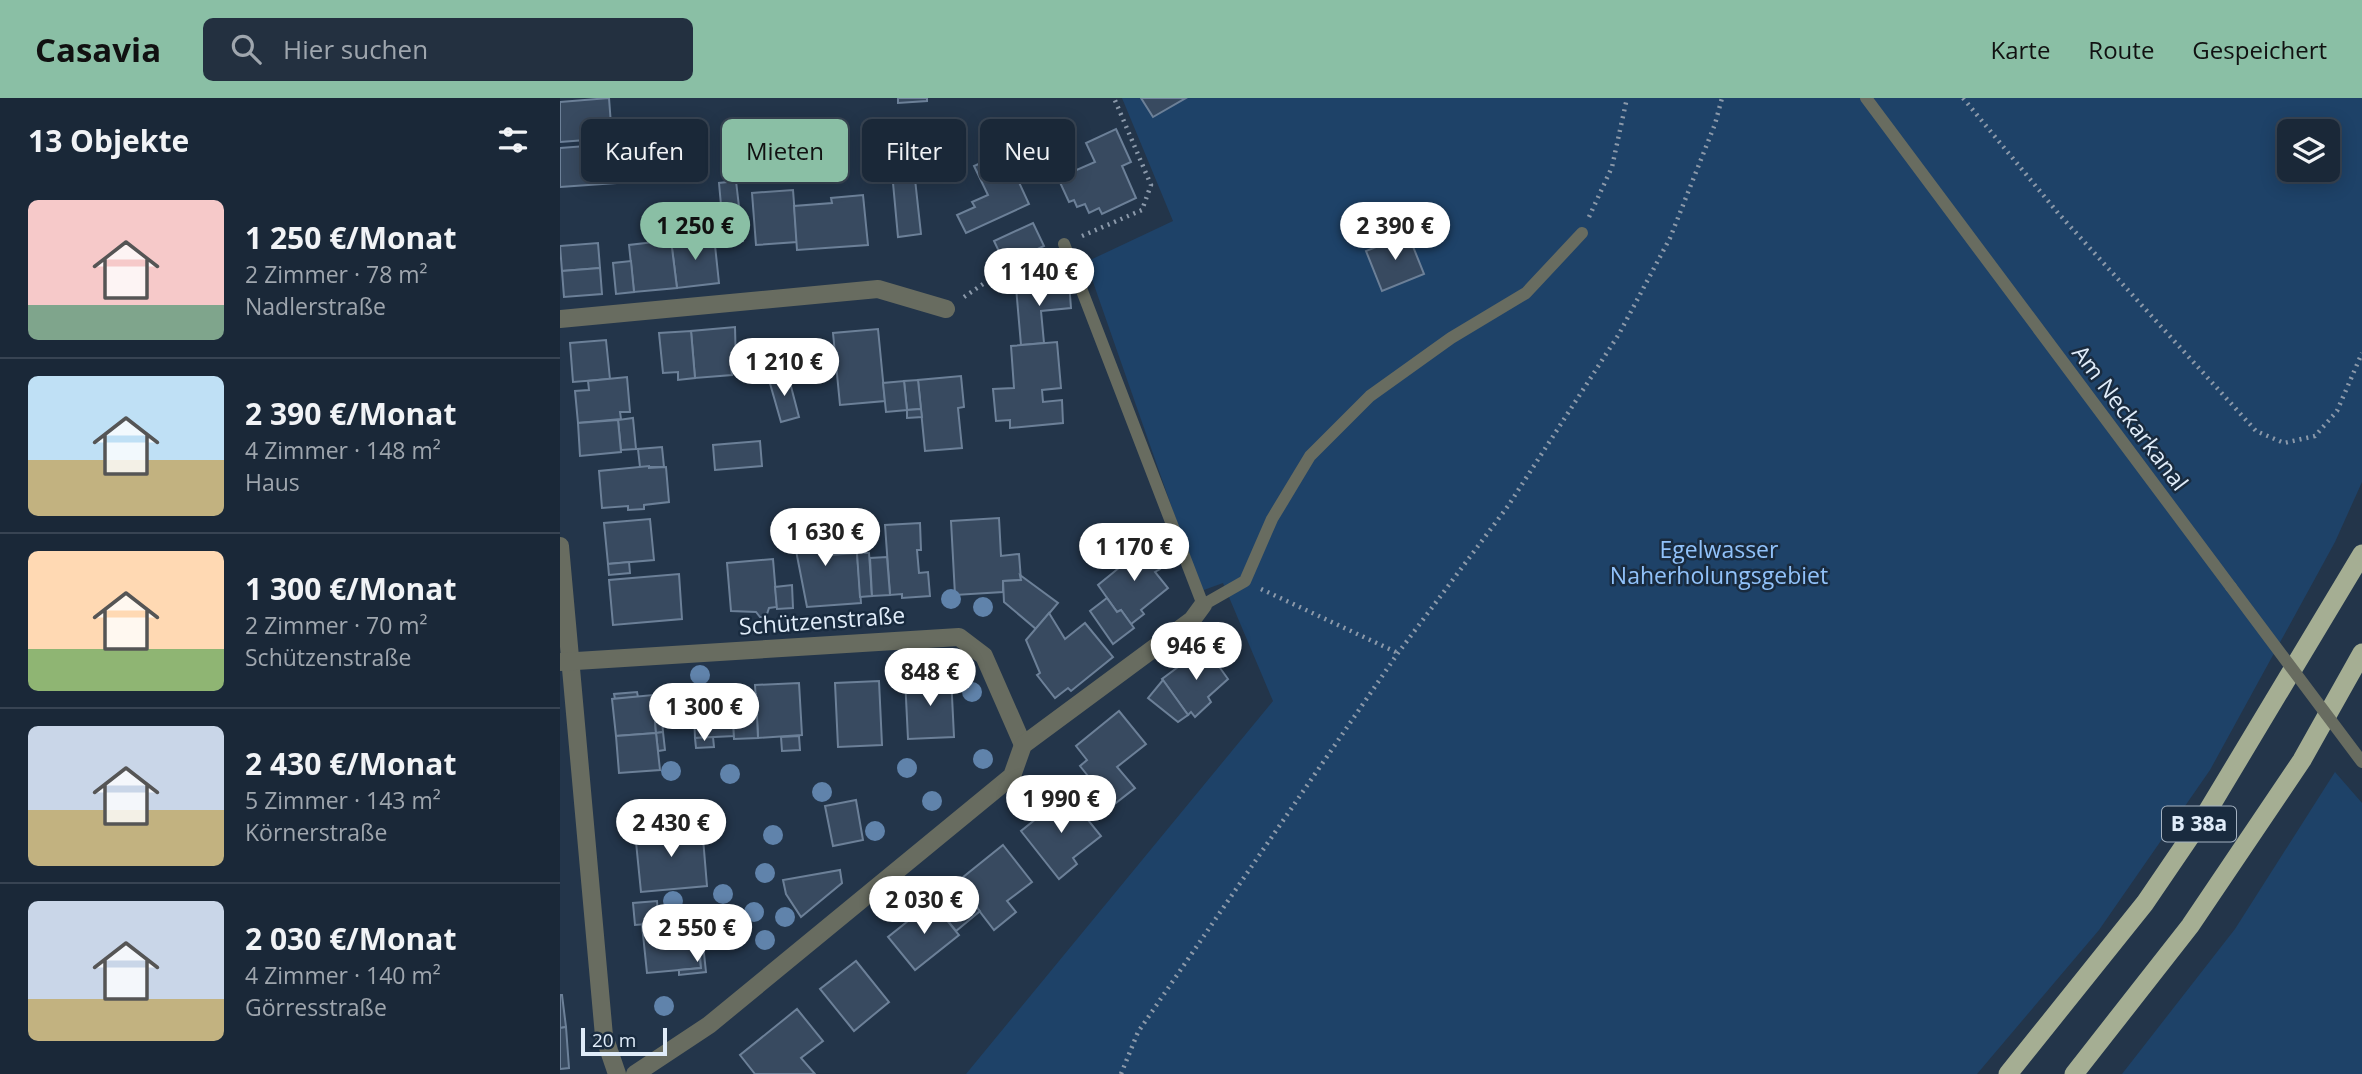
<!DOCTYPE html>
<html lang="de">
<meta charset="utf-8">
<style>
:root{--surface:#1a2838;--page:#233040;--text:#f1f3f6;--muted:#9fa6ae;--line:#384453;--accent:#8abfa5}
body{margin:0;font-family:"Open Sans",sans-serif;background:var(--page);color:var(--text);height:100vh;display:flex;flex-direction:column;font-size:26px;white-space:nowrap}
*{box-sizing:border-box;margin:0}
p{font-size:23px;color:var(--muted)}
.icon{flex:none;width:38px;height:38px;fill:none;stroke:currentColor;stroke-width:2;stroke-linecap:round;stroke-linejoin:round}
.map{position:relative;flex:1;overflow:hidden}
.panel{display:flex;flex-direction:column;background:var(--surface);width:560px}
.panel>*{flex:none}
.banner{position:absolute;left:21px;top:21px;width:665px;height:63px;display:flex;gap:14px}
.buttons{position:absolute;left:1717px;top:21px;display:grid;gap:14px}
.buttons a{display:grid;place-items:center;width:63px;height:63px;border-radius:10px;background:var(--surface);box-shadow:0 4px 18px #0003,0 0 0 2px var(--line);font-size:35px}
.scale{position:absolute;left:21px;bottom:18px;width:86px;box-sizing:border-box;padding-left:7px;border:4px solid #e0ecf9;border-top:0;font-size:19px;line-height:24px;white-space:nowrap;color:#e0ecf9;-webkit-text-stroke:5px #192b3f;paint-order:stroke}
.price{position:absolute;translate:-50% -60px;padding:0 16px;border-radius:24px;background:#fff;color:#222;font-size:23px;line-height:46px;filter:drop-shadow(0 2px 4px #0008)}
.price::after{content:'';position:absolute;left:50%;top:42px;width:21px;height:16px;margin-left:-10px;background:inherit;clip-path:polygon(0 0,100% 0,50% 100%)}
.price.active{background:var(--accent);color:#111}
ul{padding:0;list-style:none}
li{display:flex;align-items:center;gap:21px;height:175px;padding:0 28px}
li+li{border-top:2px solid var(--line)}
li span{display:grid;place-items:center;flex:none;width:196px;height:140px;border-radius:10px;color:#555}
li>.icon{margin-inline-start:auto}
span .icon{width:84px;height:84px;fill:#fffc;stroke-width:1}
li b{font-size:30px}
h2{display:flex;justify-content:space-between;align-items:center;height:84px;padding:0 28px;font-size:30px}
.tag{padding:0 24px;border-radius:10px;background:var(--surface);box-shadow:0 4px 18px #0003,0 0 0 2px var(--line);font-size:24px;line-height:63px}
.tag.active{background:var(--accent);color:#111}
header{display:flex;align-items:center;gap:42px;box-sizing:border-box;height:98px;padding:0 35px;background:var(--accent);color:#111}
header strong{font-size:33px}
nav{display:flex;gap:38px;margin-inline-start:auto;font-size:24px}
.search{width:490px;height:63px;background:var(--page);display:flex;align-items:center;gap:18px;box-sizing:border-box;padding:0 24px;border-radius:10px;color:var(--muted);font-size:26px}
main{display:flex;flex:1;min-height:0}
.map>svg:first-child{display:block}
.green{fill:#1e4268;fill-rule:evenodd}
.building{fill:#384a60;stroke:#6c8098;stroke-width:2}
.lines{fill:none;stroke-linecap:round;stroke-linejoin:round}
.path{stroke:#8b99aa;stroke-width:4.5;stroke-dasharray:2 5;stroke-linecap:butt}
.service{stroke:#686c60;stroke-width:12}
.minor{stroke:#686c60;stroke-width:18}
.trunk{stroke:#a5ae93;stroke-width:19}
.service-bridge{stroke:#686c60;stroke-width:12}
.tree{fill:#6083ab}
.labels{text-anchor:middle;stroke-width:5;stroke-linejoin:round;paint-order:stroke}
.shield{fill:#192b3f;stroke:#a4b2c1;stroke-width:2}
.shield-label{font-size:21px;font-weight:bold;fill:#e0ecf9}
.street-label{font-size:23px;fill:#e0ecf9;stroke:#192b3f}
.park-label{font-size:23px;fill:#91c2fa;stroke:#192b3f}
</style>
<header>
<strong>Casavia</strong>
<div class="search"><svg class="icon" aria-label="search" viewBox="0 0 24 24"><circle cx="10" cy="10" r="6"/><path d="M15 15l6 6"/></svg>Hier suchen</div>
<nav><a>Karte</a><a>Route</a><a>Gespeichert</a></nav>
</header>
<main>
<section class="panel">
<h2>13 Objekte<svg class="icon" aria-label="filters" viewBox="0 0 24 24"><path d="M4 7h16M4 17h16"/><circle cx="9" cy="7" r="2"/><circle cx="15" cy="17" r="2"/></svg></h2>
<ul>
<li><span style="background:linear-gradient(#f6c9c9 75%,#7fa58c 0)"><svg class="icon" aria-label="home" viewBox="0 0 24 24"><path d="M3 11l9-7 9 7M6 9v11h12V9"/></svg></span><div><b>1 250 €/Monat</b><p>2 Zimmer · 78 m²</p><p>Nadlerstraße</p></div></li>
<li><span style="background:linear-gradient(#bfe0f5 60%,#c2b280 0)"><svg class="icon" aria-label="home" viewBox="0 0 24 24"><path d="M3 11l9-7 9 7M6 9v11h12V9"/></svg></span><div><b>2 390 €/Monat</b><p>4 Zimmer · 148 m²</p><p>Haus</p></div></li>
<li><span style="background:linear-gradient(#ffd9b3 70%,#8fb573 0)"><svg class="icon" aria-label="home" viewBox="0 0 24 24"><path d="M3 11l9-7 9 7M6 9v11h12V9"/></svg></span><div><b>1 300 €/Monat</b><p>2 Zimmer · 70 m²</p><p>Schützenstraße</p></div></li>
<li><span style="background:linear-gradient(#c9d6e8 60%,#c2b280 0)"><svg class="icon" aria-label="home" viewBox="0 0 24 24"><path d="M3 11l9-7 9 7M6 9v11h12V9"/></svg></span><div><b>2 430 €/Monat</b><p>5 Zimmer · 143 m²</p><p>Körnerstraße</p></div></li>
<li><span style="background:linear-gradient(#c9d6e8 70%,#c2b280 0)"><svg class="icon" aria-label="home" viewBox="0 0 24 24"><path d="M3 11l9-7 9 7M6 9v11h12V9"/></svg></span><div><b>2 030 €/Monat</b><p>4 Zimmer · 140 m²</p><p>Görresstraße</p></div></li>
</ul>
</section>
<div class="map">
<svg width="1802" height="976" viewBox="0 0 1802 976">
<rect width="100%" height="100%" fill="#23354a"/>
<g class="green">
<path d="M562,0H1802V384L1775,444L1650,672L1539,832L1417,976H406L713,603L663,485L641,493L526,164L613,123ZM1729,33H1768V72H1729Z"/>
<polygon points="1775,674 1802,705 1802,976 1562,976 1675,831"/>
</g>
<g class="building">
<polygon points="49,0 52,40 0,44 0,4"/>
<polygon points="338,0 367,0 367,3 338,5"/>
<polygon points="581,0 626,0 593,19"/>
<polygon points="556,31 571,64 562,68 576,100 542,116 539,110 529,115 525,106 517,109 514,102 509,104 498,80 535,64 526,45"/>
<polygon points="52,46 56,85 0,89 0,50"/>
<polygon points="445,54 469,106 406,135 397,117 415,109 412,104 428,97 414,68"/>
<polygon points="354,72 361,136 338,139 332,74"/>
<polygon points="176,83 183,143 154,146 152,119 162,118 159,85"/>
<polygon points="233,92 237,144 196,147 192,95"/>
<polygon points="303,97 308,147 237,152 234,108 272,105 271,100"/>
<polygon points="473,125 484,148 445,166 434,143"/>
<polygon points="848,136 864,176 822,193 806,153"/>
<polygon points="154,138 159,185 117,190 111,142"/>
<polygon points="111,142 117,190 74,194 69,147"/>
<polygon points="38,145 40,170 2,173 0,148"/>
<polygon points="71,163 74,194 56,196 53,165"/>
<polygon points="40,170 42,196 4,199 2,173"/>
<polygon points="509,184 511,210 481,213 484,245 461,247 456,189"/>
<polygon points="175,229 176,269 171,269 172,277 135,280 131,233"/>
<polygon points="318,231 325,303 280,307 273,235"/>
<polygon points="131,233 135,280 118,282 118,274 103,275 99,235"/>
<polygon points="46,242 50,281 13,284 10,245"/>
<polygon points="497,244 501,290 482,292 483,304 502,302 503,325 450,330 450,322 436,323 433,291 454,290 451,248"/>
<polygon points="228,277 239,319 221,324 209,282"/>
<polygon points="401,278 404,309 398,310 402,350 365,353 358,282"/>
<polygon points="67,279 70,314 60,314 61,321 18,325 15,293 29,292 28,283"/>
<polygon points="358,282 361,311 347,312 344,283"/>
<polygon points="344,283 347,312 326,314 323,285"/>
<polygon points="361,311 362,319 347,320 347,312"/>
<polygon points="73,320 76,351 61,352 58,322"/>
<polygon points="58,322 61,354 20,358 18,325"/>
<polygon points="200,343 202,368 155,372 153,347"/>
<polygon points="102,349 104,369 80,369 78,351"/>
<polygon points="89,368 89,370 106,369 109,404 84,407 84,411 68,412 68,408 42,410 39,373"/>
<polygon points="261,420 270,457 297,455 301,505 247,509 231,427"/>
<polygon points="439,420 441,458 459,456 461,482 443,483 443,494 395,497 391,423"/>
<polygon points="90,421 94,462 48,466 44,425"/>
<polygon points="360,425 361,452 357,452 359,475 368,474 370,498 342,500 342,496 330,497 325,427"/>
<polygon points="590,444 600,471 595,474 608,490 581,512 584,516 571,526 561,512 557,514 538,487 565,465 562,456"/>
<polygon points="297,455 309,455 312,498 300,499"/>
<polygon points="327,459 330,497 312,498 310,460"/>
<polygon points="213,461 217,509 209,510 206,519 200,519 196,514 171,513 167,465"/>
<polygon points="69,464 70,475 49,477 48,466"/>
<polygon points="119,476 122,521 53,527 49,482"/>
<polygon points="460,477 498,505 476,531 444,504 443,483 461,482"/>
<polygon points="232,487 233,510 217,511 215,489"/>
<polygon points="547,500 557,514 561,512 574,530 553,546 530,513"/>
<polygon points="489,515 505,541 525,525 553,559 511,593 508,590 495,600 477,577 480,575 466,542"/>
<polygon points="645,549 668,581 648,599 651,604 635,619 631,614 628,617 602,581"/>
<polygon points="391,578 394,639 348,641 345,580"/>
<polygon points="603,582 628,617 618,624 588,600"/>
<polygon points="319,583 322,647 278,649 275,585"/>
<polygon points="239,585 242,637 198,640 195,587"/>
<polygon points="172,587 174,638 135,640 133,589"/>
<polygon points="77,594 78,599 55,601 54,596"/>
<polygon points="196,596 198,640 174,641 172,597"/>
<polygon points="93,597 96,635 56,638 52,601"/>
<polygon points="121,600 123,623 111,624 109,601"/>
<polygon points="94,609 101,609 103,634 96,635"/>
<polygon points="559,613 586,646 557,669 575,690 552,708 520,668 527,662 516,648"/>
<polygon points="103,634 105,652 98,653 96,635"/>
<polygon points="96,635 100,672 59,675 56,638"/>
<polygon points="239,638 240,652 222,653 221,639"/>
<polygon points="153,639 154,649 136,650 135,640"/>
<polygon points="530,680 545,699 533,709 517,690"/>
<polygon points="516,689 533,709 524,717 507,696"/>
<polygon points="507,696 541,738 513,760 517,766 499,781 461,733"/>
<polygon points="296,702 303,742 273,748 265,708"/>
<polygon points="142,728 147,788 81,794 75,734"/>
<polygon points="443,747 472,784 447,803 456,814 434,832 397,784"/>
<polygon points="280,772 282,785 241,819 226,796 223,782"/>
<polygon points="399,788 420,813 396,833 375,807"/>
<polygon points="97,803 99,825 75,827 73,805"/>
<polygon points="372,804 399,837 355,872 328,839"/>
<polygon points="136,821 141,870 87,875 82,827"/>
<polygon points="139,846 143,846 146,874 119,877 119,872 141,870"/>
<polygon points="296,863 329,904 294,933 260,891"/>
<polygon points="0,897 2,897 6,929 0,930"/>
<polygon points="237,911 263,943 241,960 255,976 195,976 180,957"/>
<polygon points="6,929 9,970 0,971 0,930"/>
</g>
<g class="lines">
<g class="path">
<polyline points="1403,0 1498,115 1696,333 1724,345 1755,338 1777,313 1802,255"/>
<polyline points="1029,119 1052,69 1067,0"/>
<polyline points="522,138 582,112 591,87 554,0"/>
<polyline points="404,199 429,182 486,155"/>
<polyline points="701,491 838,555"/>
<polyline points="561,976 578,934 838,555 948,408 1059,236 1110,140 1155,26 1162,0"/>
</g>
<g class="service">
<polyline points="1306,0 1671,489"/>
<polyline points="504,146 643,507 685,483 712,421 750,358 810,298 891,240 966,195 1022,135"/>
</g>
<g class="minor">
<polyline points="0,221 318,191 386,211"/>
<polyline points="0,448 44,938 57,976"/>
<polyline points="0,564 399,539 424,558 463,647"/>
<polyline points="75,976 149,927 452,678 463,647 632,522 643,507"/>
</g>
<g class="trunk">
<polyline points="1448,976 1585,805 1647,714 1802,456"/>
<polyline points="1514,976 1630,828 1742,662 1802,555"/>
</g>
<polyline class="service-bridge" points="1671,489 1802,664"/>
</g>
<g class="tree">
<circle cx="391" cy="501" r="10"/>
<circle cx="423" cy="509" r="10"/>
<circle cx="401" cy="571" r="10"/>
<circle cx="140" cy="577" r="10"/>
<circle cx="412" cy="594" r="10"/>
<circle cx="423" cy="661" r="10"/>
<circle cx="347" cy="670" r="10"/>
<circle cx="111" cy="673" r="10"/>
<circle cx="170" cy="676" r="10"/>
<circle cx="262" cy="694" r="10"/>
<circle cx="372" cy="703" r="10"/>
<circle cx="315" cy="733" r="10"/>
<circle cx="213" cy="737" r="10"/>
<circle cx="205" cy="775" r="10"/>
<circle cx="163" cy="796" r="10"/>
<circle cx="113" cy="803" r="10"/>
<circle cx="194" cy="814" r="10"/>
<circle cx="225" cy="819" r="10"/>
<circle cx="205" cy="842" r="10"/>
<circle cx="104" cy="908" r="10"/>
</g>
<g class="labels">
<rect class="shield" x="1602" y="708.5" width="74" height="35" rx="5"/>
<g class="shield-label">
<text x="1639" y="733">B 38a</text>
</g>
<g class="street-label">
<text transform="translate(1570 320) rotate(53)" y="8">Am Neckarkanal</text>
<text transform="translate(262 523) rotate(-4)" y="8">Schützenstraße</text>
</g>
<g class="park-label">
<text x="1159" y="460">Egelwasser<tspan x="1159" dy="26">Naherholungsgebiet</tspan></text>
</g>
</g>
</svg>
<div class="buttons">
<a><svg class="icon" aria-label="layers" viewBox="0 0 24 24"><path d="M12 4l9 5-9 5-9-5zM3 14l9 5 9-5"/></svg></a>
</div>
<div class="scale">20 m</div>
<b class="price active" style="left:135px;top:164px">1 250 €</b>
<b class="price" style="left:835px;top:164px">2 390 €</b>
<b class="price" style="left:479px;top:210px">1 140 €</b>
<b class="price" style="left:224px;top:300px">1 210 €</b>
<b class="price" style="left:265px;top:470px">1 630 €</b>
<b class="price" style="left:574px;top:485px">1 170 €</b>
<b class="price" style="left:636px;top:584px">946 €</b>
<b class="price" style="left:370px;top:610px">848 €</b>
<b class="price" style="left:144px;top:645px">1 300 €</b>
<b class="price" style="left:501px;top:737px">1 990 €</b>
<b class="price" style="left:111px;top:761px">2 430 €</b>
<b class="price" style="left:364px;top:838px">2 030 €</b>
<b class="price" style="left:137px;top:866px">2 550 €</b>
<div class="banner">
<a class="tag">Kaufen</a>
<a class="tag active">Mieten</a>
<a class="tag">Filter</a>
<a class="tag">Neu</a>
</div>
</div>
</main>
